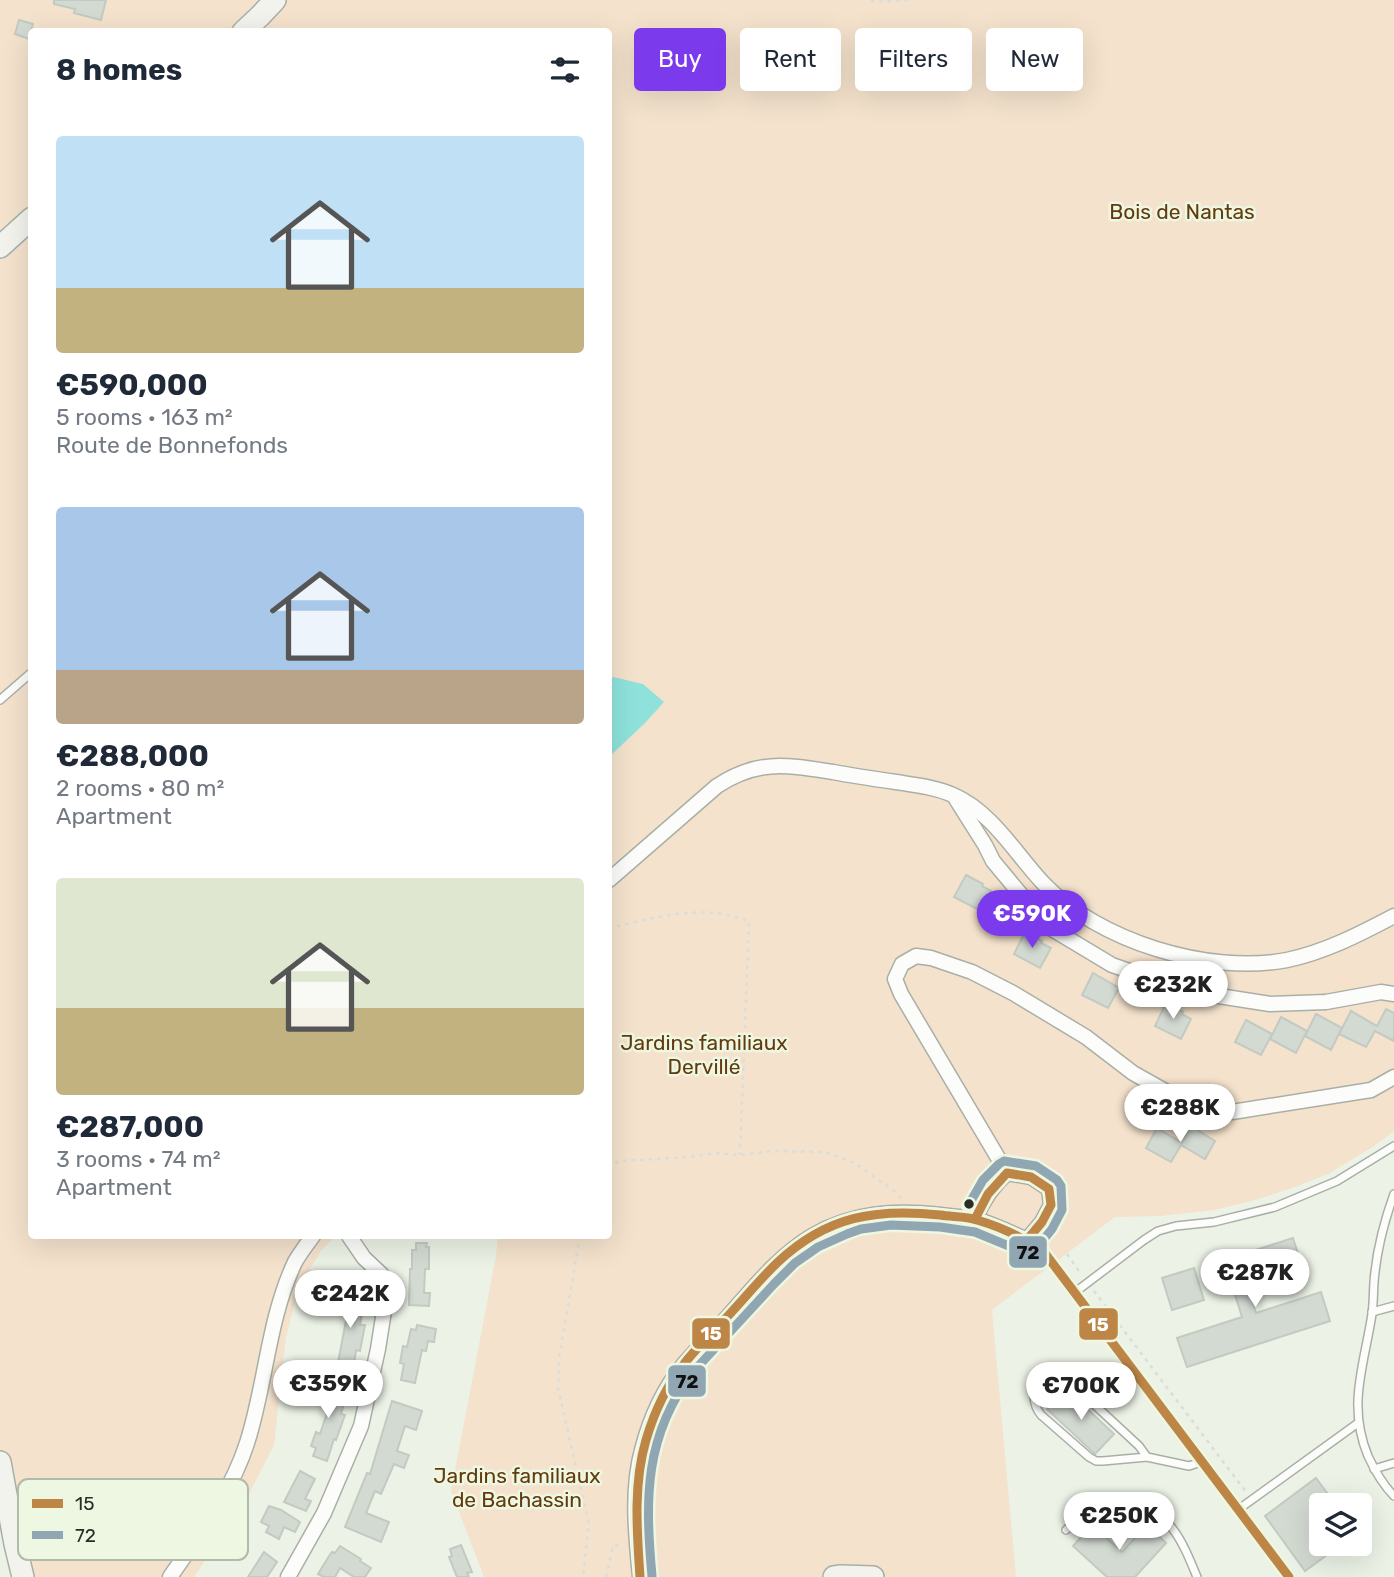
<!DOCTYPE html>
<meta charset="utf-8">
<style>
:root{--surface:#fff;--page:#f6f6f7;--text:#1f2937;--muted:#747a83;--accent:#7c3aed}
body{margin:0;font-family:Rubik,sans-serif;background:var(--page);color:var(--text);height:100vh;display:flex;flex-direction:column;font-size:26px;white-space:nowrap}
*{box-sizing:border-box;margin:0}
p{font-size:23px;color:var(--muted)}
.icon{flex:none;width:38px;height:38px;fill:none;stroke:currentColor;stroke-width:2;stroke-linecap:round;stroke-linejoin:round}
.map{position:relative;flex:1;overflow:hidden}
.panel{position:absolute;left:28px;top:28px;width:584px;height:1211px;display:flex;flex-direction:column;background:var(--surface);border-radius:7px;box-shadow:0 7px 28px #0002}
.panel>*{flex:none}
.top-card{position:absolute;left:634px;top:28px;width:654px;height:63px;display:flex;gap:14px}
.controls{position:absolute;left:1309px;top:1493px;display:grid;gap:14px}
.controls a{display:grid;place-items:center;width:63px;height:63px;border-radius:7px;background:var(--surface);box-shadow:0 7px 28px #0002;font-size:35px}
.price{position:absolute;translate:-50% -60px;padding:0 16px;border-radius:24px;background:#fff;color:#222;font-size:23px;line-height:46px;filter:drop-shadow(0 2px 4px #0008)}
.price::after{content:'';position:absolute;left:50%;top:42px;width:21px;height:16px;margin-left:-10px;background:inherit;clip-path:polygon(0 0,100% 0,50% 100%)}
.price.on{background:var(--accent);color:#fff}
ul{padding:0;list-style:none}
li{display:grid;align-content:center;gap:14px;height:371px;padding:0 28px}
li span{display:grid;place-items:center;height:217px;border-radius:7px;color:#555}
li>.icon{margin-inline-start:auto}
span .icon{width:126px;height:126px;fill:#fffc;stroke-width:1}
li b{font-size:30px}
h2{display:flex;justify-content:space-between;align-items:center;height:84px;padding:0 28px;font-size:30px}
.tag{padding:0 24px;border-radius:7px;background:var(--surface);box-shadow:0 7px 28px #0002;font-size:24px;line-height:63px}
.tag.on{background:var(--accent);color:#fff}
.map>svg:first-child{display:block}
.green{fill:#f4e2cc}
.water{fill:#8fe2dc}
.building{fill:#d3dad2;stroke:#c2cac2;stroke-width:2}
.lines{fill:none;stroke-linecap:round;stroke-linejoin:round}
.lane-casing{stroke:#aaafa6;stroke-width:10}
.street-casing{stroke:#aaafa6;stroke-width:17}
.secondary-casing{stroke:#aaafa6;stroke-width:24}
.path{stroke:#daddd8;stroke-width:2.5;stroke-dasharray:3.5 5;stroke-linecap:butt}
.lane{stroke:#fcfdfb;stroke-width:7}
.street{stroke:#fcfdfb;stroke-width:14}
.secondary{stroke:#f3f3ed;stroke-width:21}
.bus-1-casing{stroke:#edf7e1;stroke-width:14}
.bus-2-casing{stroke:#edf7e1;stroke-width:14}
.bus-1{stroke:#be8646;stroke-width:9}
.bus-2{stroke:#90a6b2;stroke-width:9}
.bus-dot{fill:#292d24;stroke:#edf7e1;stroke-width:2.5}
.labels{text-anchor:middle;stroke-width:5;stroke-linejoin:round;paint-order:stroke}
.park-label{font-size:21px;fill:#633a0d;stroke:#edf7e1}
.key{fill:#edf7e1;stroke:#b2baa8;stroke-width:2}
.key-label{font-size:19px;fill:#292d24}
.line-badge{stroke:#edf7e1;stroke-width:2.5}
.badge-label{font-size:19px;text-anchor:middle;font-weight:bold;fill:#fff}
.pale-badge-label{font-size:19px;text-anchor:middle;font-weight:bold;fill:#111}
</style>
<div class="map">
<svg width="1394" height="1577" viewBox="0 0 1394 1577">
<rect width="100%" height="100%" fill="#ecf2e6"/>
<polygon class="green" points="0,0 1394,0 1394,1131 1371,1148 1330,1173 1295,1187 1252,1201 1214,1210 1188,1213 1161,1216 1115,1217 992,1310 1016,1577 484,1577 451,1491 496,1256 498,1236 609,1236 609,32 32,32 32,1236 335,1236 321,1251 299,1287 286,1337 274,1445 248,1496 194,1577 14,1577 0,1511"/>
<polygon class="water" points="609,676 643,684 664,702 644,724 609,757"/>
<g class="building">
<polygon points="54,0 106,0 101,20 74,13 75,9 54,4"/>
<polygon points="19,20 33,24 29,39 15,34"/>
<polygon points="966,875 983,884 982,886 991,891 981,911 954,897"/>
<polygon points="1025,932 1042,941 1041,943 1051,948 1040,968 1014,954"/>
<polygon points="1093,973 1119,988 1108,1008 1082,995"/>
<polygon points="1166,1003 1183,1012 1182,1014 1191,1019 1181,1039 1155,1026"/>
<polygon points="1386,1009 1394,1013 1394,1041 1375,1031 1366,1047 1339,1034 1351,1011 1377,1026"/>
<polygon points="1316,1014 1342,1028 1331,1050 1305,1036"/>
<polygon points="1281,1017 1307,1031 1296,1053 1270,1039"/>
<polygon points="1246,1020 1272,1034 1261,1055 1235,1042"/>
<polygon points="1191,1126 1215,1141 1205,1159 1181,1145 1171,1162 1146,1148 1157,1128 1182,1143"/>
<polygon points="1293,1238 1301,1263 1246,1280 1256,1313 1321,1292 1330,1321 1187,1367 1177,1338 1242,1317 1224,1260"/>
<polygon points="416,1243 427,1243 426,1247 429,1247 429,1269 425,1269 424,1293 430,1293 429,1306 409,1305 410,1269 412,1269 412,1250 416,1250"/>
<polygon points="1194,1268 1204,1300 1172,1310 1162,1278"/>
<polygon points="347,1284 362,1304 355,1304 354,1311 362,1313 360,1325 365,1325 360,1351 356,1350 353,1370 337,1368 348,1310 336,1293"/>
<polygon points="417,1325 436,1329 434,1342 428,1341 426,1351 422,1350 415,1383 401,1380 404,1364 400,1363 403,1346 407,1347 411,1329 416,1330"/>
<polygon points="318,1383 334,1389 333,1393 346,1397 341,1414 345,1415 336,1440 334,1439 327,1461 313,1456 316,1448 311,1446 316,1432 320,1434 328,1410 326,1410 327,1406 312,1400"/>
<polygon points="1066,1389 1114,1434 1095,1454 1047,1409"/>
<polygon points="392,1401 422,1411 416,1430 405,1426 397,1451 409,1455 404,1468 394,1464 381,1494 375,1491 366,1513 389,1522 381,1542 345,1527 367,1473 370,1474"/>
<polygon points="300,1471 315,1479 305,1499 311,1501 306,1511 284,1502"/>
<polygon points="1316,1478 1336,1505 1321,1505 1321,1544 1342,1544 1305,1571 1265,1516"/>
<polygon points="269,1506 281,1510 300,1522 295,1532 284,1527 279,1539 266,1532 269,1526 261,1522"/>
<polygon points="1092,1525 1122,1552 1147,1525 1166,1543 1135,1577 1107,1577 1073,1546"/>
<polygon points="461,1545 472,1572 467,1573 469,1577 457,1577 449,1557 452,1556 450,1549"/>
<polygon points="340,1546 361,1559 360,1561 371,1568 365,1577 354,1577 340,1568 335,1577 324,1577 318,1574 329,1556 332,1552 335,1553"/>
<polygon points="264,1552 277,1562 267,1577 248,1577"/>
</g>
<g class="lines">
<g class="lane-casing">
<g id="lane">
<polyline points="0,700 32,672"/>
<path d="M1394,1194C1385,1219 1378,1245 1375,1272C1373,1286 1374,1300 1372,1314C1364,1366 1347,1405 1368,1456C1375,1471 1383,1485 1394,1496"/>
<polyline points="1027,1240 1044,1252 1074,1293 1289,1577"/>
<polyline points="1074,1293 1144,1240 1158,1231 1176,1226 1214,1222 1275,1207 1337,1181 1394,1146"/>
<polyline points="1372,1312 1394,1306"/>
<path d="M1147,1457L1103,1461H1096L1089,1457L1041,1415C1023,1392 1043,1365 1069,1381L1139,1446L1147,1457L1189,1466L1201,1462"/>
<polyline points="1374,1469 1394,1463"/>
<polyline points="1239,1509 1358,1423"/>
<path d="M1066,1530C1072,1524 1079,1516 1087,1512C1116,1496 1151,1502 1172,1528C1183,1542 1190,1560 1197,1577"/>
</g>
</g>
<g class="street-casing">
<g id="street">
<polyline points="956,799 985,845 993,861 1047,926 1112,965 1187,991 1270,1004 1326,1002 1381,992 1394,994"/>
<path d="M609,880L717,786C758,759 787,765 833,772C854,776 875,779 896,782C915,785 935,787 953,795C992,812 1015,853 1043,883C1098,941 1208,975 1287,960C1325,952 1360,934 1394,916"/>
<polyline points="1007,1173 901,994 895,979 902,964 916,956 931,958 972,972 1013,993 1086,1037 1133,1073 1181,1100 1232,1112 1371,1090 1394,1077"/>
<path d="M170,1577C199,1535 231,1493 247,1443C266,1384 268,1319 295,1262C300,1253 307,1244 313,1236"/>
<polyline points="288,1577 324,1513 361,1426 378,1349 387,1292 381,1274 364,1258 349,1236"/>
<path d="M640,1577C636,1536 631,1490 642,1450C650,1419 664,1388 684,1364C697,1349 710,1335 724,1321C751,1291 777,1257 812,1236C853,1212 894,1210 941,1215C953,1217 966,1217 978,1220C995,1225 1011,1233 1027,1240L1042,1222L1051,1205L1049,1189L1031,1177L1007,1173C992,1186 983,1200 975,1219"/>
</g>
</g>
<g class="secondary-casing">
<g id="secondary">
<polyline points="243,32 260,16 275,0"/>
<polyline points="0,247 32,218"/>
<polyline points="0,1462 15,1544 23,1577"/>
<polyline points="834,1577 841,1576 873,1577"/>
</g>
</g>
<g class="path">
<polyline points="871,0 876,2 910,0"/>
<path d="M609,928C644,920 687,908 723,914C732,916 741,919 749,921L740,1155"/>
<polyline points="609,1168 610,1165 620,1161 689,1157 716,1153 740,1155 772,1151 824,1152 843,1158 859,1166 897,1193 901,1198"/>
<polyline points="580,1236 559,1358 558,1388 589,1524 583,1577"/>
<polyline points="1067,1254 1081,1274"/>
<polyline points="1094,1291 1246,1492"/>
<polyline points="606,1577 613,1546 623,1545"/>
</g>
<use href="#lane" class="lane"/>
<use href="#street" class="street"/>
<use href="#secondary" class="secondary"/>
<g class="bus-1-casing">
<g id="bus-1">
<polyline points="975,1219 988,1194 1007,1173 1031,1177 1049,1189 1051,1205 1042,1222 1027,1240"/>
<path d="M640,1577C637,1532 633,1484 646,1440C654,1413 667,1385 684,1364C697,1347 713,1332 727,1317C744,1299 760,1279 778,1262C827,1216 876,1208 940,1215C952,1217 966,1216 977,1220C1001,1227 1024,1238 1044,1252L1289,1577"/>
</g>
</g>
<g class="bus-2-casing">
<path id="bus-2" d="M652,1576C645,1499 644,1436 693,1372L774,1284L795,1263L818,1247L847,1234L861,1229L891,1225L940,1227L975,1232L1023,1252H1029L1036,1249L1052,1229L1062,1210L1061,1186L1057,1180L1036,1166L1004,1161L999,1164L983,1180L968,1206"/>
</g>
<use href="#bus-1" class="bus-1"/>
<use href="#bus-2" class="bus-2"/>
</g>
<circle class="bus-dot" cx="969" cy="1204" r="6"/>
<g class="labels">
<g class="park-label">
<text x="1182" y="219">Bois de Nantas</text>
<text x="704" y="1050">Jardins familiaux<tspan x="704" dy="24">Dervillé</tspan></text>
<text x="517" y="1483">Jardins familiaux<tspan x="517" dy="24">de Bachassin</tspan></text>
</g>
</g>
<rect x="18" y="1479" width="230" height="81" rx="10" class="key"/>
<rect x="32" y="1499" width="31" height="9" fill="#be8646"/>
<rect x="32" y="1531" width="31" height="8" fill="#90a6b2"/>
<g class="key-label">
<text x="75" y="1510">15</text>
<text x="75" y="1542">72</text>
</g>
<g class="line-badge">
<rect x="1008" y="1235" width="40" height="34" rx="7" fill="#90a6b2"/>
<rect x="1078" y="1307" width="41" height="34" rx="7" fill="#be8646"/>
<rect x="691" y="1317" width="40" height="33" rx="7" fill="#be8646"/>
<rect x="667" y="1364" width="40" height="34" rx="7" fill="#90a6b2"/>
</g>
<g class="badge-label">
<text x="1098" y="1331">15</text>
<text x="711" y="1340">15</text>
</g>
<g class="pale-badge-label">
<text x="1028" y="1259">72</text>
<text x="687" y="1388">72</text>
</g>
</svg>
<div class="controls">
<a><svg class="icon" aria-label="layers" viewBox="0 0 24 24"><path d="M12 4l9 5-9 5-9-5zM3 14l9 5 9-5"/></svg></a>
</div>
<b class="price on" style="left:1032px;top:950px">€590K</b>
<b class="price" style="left:1173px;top:1021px">€232K</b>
<b class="price" style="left:1180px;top:1144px">€288K</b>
<b class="price" style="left:1255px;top:1309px">€287K</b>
<b class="price" style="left:350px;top:1330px">€242K</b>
<b class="price" style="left:328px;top:1420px">€359K</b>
<b class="price" style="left:1081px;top:1422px">€700K</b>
<b class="price" style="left:1119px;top:1552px">€250K</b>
<div class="top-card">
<a class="tag on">Buy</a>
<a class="tag">Rent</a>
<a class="tag">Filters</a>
<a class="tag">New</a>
</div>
<section class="panel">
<h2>8 homes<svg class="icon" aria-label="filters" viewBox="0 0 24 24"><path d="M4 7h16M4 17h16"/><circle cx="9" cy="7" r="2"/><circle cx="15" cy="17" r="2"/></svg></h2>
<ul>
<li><span style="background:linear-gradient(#bfe0f5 70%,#c2b280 0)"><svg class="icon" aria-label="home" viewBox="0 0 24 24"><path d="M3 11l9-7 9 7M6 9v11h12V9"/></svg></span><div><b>€590,000</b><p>5 rooms · 163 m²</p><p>Route de Bonnefonds</p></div></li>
<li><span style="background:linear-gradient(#a9c7e8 75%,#b9a48a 0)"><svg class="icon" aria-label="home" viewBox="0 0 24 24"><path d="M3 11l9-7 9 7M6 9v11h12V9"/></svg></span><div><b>€288,000</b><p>2 rooms · 80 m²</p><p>Apartment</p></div></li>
<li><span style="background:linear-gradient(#dfe7d0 60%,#c2b280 0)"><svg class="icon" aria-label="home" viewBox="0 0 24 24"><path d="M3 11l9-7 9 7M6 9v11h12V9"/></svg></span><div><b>€287,000</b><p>3 rooms · 74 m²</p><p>Apartment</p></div></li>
</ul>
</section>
</div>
